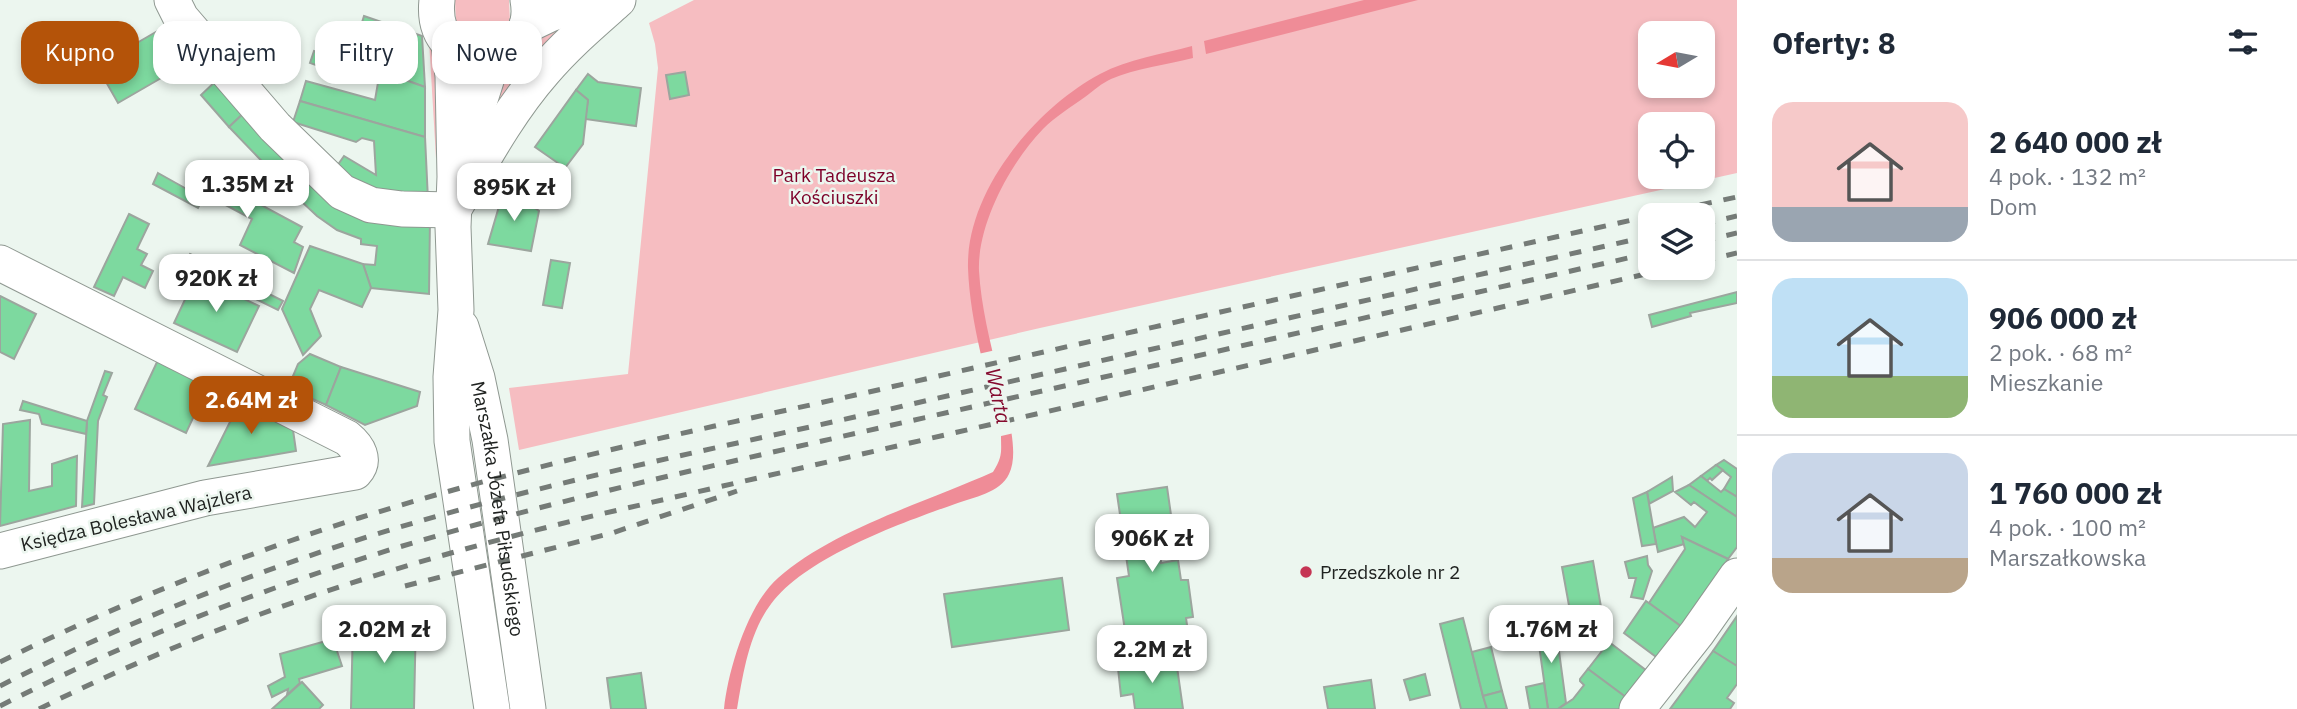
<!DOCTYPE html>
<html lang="pl">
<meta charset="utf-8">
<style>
:root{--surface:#fff;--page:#f2f2f3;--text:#1f2937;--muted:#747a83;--line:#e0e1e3;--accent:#b45309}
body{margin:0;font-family:"IBM Plex Sans",sans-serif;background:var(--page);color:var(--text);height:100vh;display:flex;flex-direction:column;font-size:26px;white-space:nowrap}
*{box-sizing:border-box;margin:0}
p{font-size:23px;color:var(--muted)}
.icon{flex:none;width:38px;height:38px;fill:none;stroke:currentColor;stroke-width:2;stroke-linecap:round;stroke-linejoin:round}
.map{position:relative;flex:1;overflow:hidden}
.drawer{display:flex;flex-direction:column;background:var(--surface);width:560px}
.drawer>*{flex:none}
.top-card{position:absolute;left:21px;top:21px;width:665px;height:63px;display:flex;gap:14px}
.needle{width:46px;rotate:260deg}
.tools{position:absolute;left:1638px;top:21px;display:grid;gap:14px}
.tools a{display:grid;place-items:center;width:77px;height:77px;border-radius:14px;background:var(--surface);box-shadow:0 4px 10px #0003;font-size:35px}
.price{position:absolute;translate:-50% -60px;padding:0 16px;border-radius:14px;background:#fff;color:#222;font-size:23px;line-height:46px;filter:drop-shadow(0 2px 4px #0008)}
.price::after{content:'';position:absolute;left:50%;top:42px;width:21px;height:16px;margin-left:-10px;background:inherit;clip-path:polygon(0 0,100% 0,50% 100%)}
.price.current{background:var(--accent);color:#fff}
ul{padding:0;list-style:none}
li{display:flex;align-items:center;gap:21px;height:175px;padding:0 35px}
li+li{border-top:2px solid var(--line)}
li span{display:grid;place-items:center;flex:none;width:196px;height:140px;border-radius:21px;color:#555}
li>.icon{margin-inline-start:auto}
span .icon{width:84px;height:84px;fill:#fffc;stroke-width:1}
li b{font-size:30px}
h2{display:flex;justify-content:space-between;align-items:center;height:84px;padding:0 35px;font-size:30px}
.pill{padding:0 24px;border-radius:21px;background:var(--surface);box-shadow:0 4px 10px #0003;font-size:24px;line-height:63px}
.pill.current{background:var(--accent);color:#fff}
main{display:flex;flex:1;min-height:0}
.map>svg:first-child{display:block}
.green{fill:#f6bdc1;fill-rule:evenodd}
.water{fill:#ef8c97}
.pier{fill:#ecf6ef}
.building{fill:#7dd99f;stroke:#9ca59e;stroke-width:2}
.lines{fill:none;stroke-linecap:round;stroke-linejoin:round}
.minor-casing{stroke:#8f9891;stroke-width:37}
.minor{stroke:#fff;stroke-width:35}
.rail{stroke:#757b77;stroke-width:5;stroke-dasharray:12 12;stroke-linecap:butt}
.poi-dot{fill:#c53554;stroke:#ecf6ef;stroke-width:2.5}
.labels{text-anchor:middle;stroke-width:5;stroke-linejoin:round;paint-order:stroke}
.park-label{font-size:19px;fill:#7d0029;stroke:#ecf6ef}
.street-label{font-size:19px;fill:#202321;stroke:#ecf6ef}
.poi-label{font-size:19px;fill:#202321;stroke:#ecf6ef;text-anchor:start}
.water-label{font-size:21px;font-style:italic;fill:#850b2f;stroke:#ecf6ef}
</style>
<main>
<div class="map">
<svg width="1737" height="709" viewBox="0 0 1737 709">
<rect width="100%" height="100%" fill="#ecf6ef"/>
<g class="green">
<polygon points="455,0 509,0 510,22 506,30 490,40 472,39 456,27"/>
<path d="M694,0H1737V173L1040,328L519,450L509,388L628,374L658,68L655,44L649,23ZM1650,33H1703V86H1650ZM1650,124H1703V177H1650Z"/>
<polygon points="583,13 499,115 491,92 509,66 539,34"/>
<polygon points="429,40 439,53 444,103 436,158"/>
</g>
<g class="water">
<polygon points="1364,0 1418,0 1206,54 1204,41"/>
<path d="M1192,46L1193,58C1169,64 1134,69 1111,79C1102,83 1093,91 1085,97C1071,107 1055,117 1043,129C1011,162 977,224 979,271C981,306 990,341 998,375C1004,400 1021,451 1009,474C1000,493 974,497 955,504C901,523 806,557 771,604C749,633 743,674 737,709H724C728,670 748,604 778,578C832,530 926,502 993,472C1003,456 1001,452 1001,435C988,380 970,324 968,268C966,191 1036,108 1100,74C1128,59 1162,54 1192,46Z"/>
</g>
<polygon class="pier" points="996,350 1014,433 997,437 978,354"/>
<g class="building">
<polygon points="364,16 422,36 425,87 380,71 390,40 360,29"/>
<polygon points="161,29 182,66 118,103 97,66"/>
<polygon points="314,51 356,66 352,78 310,63"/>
<polygon points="380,71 425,87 425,137 300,101 306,81 375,100"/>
<polygon points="685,72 689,95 670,99 666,75"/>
<polygon points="588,74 598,82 641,88 636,126 585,119 588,100 576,90"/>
<polygon points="219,78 247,110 229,127 201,95"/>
<polygon points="576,90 588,100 583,144 565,168 535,147"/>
<polygon points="300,101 425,137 428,200 385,199 335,169 344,156 376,175 374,141 362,138 356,142 293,122"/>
<polygon points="247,110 297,164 277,177 229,127"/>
<polygon points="303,169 430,219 429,294 371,288 363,264 375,265 377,246 361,244 361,239 337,230 317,216 286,187"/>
<polygon points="158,173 192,192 202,173 302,227 294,242 303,247 294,273 240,245 252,219 205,194 198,208 153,184"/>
<polygon points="505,186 539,211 531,251 488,244"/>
<polygon points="129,214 149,224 137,249 147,254 141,265 153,271 145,288 123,277 114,296 94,287"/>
<polygon points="310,246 363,264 371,288 362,307 319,290 310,309 321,336 303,355 282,309"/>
<polygon points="190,254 283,301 278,310 185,264"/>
<polygon points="551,260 570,263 562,308 543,305"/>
<polygon points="196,276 259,306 237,352 174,323"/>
<polygon points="1737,292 1737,303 1690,313 1691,316 1652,327 1649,315"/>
<polygon points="0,296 36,314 14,359 0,352"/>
<polygon points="310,354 341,367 326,405 288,388 298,364"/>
<polygon points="158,360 228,398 220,415 199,405 186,433 135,409"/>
<polygon points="341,367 420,392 417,406 365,425 326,405"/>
<polygon points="105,371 112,373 103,395 107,397 98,421 94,504 82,507 87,421"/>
<polygon points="228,398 293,430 296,451 208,466 231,420 220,415"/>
<polygon points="23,401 87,421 86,434 42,424 39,414 20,410"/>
<polygon points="30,420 29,491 52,486 52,464 77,456 76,506 0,526 3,424"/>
<polygon points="1724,460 1737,469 1737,497 1724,489 1731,477 1716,465"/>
<polygon points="1716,465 1723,470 1712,480 1710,478 1707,481 1701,476"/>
<polygon points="1701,476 1721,492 1724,489 1737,497 1737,517 1689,485"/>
<polygon points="1672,477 1673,491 1649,504 1647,492"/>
<polygon points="1689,485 1737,517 1737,547 1728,559 1682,537 1684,544 1658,552 1653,528 1684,517 1695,527 1707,512 1694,502 1691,505 1675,492"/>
<polygon points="1167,487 1172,522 1178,521 1182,542 1159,546 1161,563 1178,560 1181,580 1188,580 1193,617 1186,618 1189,639 1171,641 1173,651 1149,654 1150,664 1141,665 1137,635 1126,637 1117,578 1129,576 1117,494"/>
<polygon points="1647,492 1656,544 1642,546 1633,498"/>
<polygon points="1682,537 1728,559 1682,627 1649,603 1685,549"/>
<polygon points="1647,556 1648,565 1652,571 1643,599 1631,597 1636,578 1629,578 1625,562"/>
<polygon points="1593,561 1606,636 1588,639 1585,620 1572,622 1562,567"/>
<polygon points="1062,578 1069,630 952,647 944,594"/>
<polygon points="1646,601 1682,627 1659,659 1624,633"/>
<polygon points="1737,616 1737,664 1736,666 1713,651"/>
<polygon points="383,617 416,618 414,709 351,709 353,624 383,625"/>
<polygon points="1463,618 1483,696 1487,709 1461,709 1440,624"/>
<polygon points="1555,622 1566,703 1558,709 1548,709 1536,624"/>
<polygon points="333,639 342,666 299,679 300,683 287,695 288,689 272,697 268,686 285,677 280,654"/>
<polygon points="1609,642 1647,671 1627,698 1588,669"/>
<polygon points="1491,647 1502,691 1483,696 1472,652"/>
<polygon points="1713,651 1737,666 1737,684 1727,698 1734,703 1730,709 1670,709"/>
<polygon points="1176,660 1183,709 1135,709 1133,694 1121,696 1118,668"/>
<polygon points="1588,669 1627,698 1623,709 1558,709 1573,699 1584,685 1580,681 1580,679"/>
<polygon points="641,673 646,709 611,709 607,678"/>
<polygon points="1425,674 1430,695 1410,700 1404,680"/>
<polygon points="1371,680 1375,709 1328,709 1324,687"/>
<polygon points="302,682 323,705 319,709 272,709"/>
<polygon points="1544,683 1548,709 1530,709 1526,687"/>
<polygon points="1502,691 1507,709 1487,709 1483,696"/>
</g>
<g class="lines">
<g class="minor-casing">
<g id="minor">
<polyline points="172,0 181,18 275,127 342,192 371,205 402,209 453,210"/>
<path d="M437,0C428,79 541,72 528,0"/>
<polyline points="527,25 550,14 590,0"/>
<polyline points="449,44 453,76 455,177 453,227 456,310 451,377 452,441 492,709"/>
<polyline points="464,150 489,71 496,56"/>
<path d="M455,207C482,161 508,112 544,71C566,45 592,23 618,0"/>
<path d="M0,263L347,438C358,447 366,460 355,472L205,498L0,551"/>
<path id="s1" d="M461,327L477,378L490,440L528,709"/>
<polyline points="1637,709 1697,633 1737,576"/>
</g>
</g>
<use href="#minor" class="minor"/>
<g class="rail">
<polyline points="1653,215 1737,197"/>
<polyline points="1703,224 1737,216"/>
<polyline points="1703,241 1737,233"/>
<polyline points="1703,261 1737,253"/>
<polyline points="405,586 612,533 737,491"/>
<path d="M0,662C116,605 236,557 359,518C526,465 698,430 869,392C1129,332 1390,274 1650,216"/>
<path d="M0,686C128,621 262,568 400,527C557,480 718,448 877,412C1135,353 1393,294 1650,236"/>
<path d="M0,706C85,663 171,625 261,593C471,516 692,471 910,421C1157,365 1404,309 1650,253"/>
<path d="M39,709C219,619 405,561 601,514L1672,268"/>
</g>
</g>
<circle class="poi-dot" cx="1306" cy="572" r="7"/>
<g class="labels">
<g class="park-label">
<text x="834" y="182">Park Tadeusza<tspan x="834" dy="22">Kościuszki</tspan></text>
</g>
<g class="street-label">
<text dy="7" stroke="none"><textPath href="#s1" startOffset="186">Marszałka Józefa Piłsudskiego</textPath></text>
<text transform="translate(136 518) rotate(-13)" y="7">Księdza Bolesława Wajzlera</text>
</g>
<g class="poi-label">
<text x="1320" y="579">Przedszkole nr 2</text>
</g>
<g class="water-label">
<text transform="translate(998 396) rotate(78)" y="7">Warta</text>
</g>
</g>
</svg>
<div class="tools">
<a><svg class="needle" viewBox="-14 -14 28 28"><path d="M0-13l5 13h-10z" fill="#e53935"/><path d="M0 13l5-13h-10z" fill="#747a83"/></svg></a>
<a><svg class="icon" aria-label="locate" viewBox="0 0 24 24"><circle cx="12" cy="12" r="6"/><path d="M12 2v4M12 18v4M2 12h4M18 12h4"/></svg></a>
<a><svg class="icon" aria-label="layers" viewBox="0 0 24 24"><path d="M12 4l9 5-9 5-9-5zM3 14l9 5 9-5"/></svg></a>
</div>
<b class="price" style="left:247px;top:220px">1.35M zł</b>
<b class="price" style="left:514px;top:223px">895K zł</b>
<b class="price" style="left:216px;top:314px">920K zł</b>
<b class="price current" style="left:251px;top:436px">2.64M zł</b>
<b class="price" style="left:1152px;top:574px">906K zł</b>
<b class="price" style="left:384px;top:665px">2.02M zł</b>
<b class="price" style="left:1551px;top:665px">1.76M zł</b>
<b class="price" style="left:1152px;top:685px">2.2M zł</b>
<div class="top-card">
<a class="pill current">Kupno</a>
<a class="pill">Wynajem</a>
<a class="pill">Filtry</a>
<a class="pill">Nowe</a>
</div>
</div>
<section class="drawer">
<h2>Oferty: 8<svg class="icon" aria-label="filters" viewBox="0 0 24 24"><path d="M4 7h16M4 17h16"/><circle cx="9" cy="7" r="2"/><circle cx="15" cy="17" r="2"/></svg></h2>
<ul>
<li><span style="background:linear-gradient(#f6c9c9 75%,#9aa5b1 0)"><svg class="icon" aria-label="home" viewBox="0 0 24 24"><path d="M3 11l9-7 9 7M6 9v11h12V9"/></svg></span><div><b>2 640 000 zł</b><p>4 pok. · 132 m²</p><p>Dom</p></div></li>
<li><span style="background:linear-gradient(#bfe0f5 70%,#8fb573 0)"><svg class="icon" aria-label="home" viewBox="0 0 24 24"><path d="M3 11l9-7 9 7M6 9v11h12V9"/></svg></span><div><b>906 000 zł</b><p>2 pok. · 68 m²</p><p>Mieszkanie</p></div></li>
<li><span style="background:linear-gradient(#c9d6e8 75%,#b9a48a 0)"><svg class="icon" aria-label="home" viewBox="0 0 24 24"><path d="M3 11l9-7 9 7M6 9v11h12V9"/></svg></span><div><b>1 760 000 zł</b><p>4 pok. · 100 m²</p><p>Marszałkowska</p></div></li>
</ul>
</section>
</main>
